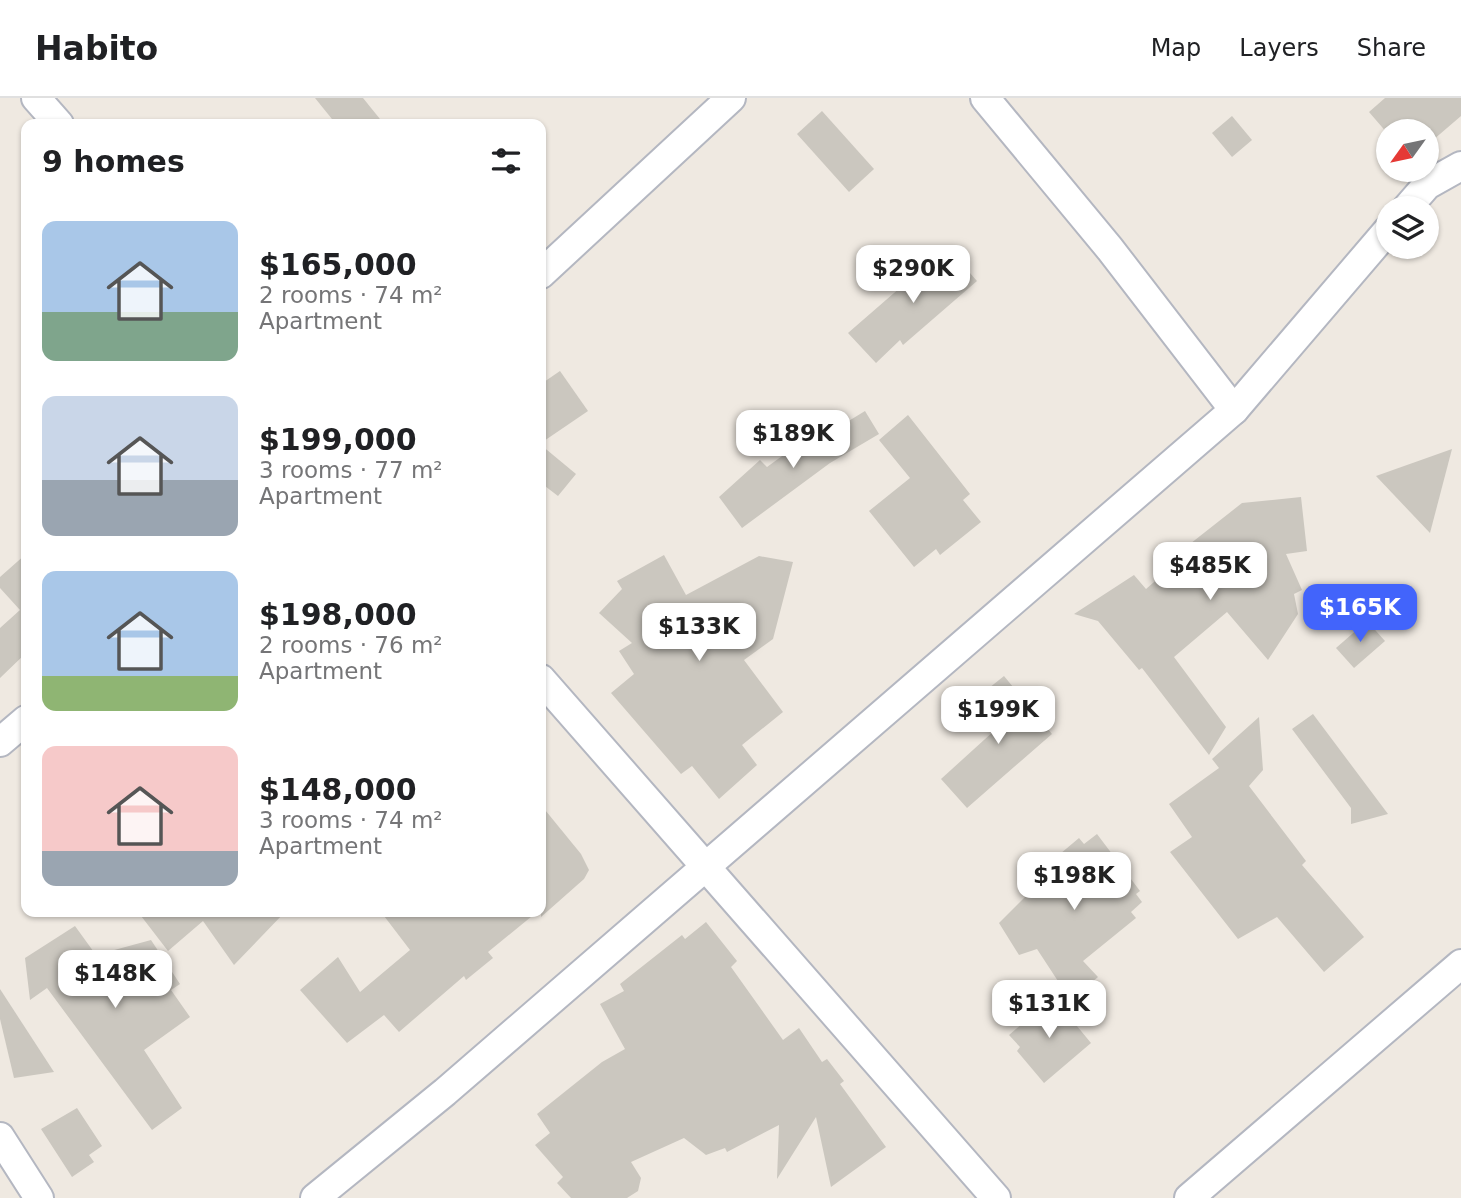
<!DOCTYPE html>
<meta charset="utf-8">
<style>
:root{--surface:#fff;--page:#f6f6f6;--text:#202124;--muted:#757577;--line:#e0e0e0;--accent:#4264fb}
body{margin:0;font-family:"DejaVu Sans",sans-serif;background:var(--page);color:var(--text);height:100vh;display:flex;flex-direction:column;font-size:26px;white-space:nowrap}
*{box-sizing:border-box;margin:0}
p{font-size:23px;color:var(--muted)}
.icon{flex:none;width:38px;height:38px;fill:none;stroke:currentColor;stroke-width:2;stroke-linecap:round;stroke-linejoin:round}
.map{position:relative;flex:1;overflow:hidden}
.drawer{position:absolute;left:21px;top:21px;width:525px;height:798px;display:flex;flex-direction:column;background:var(--surface);border-radius:14px;box-shadow:0 2px 5px #0004}
.drawer>*{flex:none}
.needle{width:46px;rotate:237deg}
.buttons{position:absolute;left:1376px;top:21px;display:grid;gap:14px}
.buttons a{display:grid;place-items:center;width:63px;height:63px;border-radius:50%;background:var(--surface);box-shadow:0 2px 5px #0004;font-size:35px}
.price{position:absolute;translate:-50% -60px;padding:0 16px;border-radius:14px;background:#fff;color:#222;font-size:23px;line-height:46px;filter:drop-shadow(0 2px 4px #0008)}
.price::after{content:'';position:absolute;left:50%;top:42px;width:21px;height:16px;margin-left:-10px;background:inherit;clip-path:polygon(0 0,100% 0,50% 100%)}
.price.active{background:var(--accent);color:#fff}
ul{padding:0;list-style:none}
li{display:flex;align-items:center;gap:21px;height:175px;padding:0 21px}
li span{display:grid;place-items:center;flex:none;width:196px;height:140px;border-radius:14px;color:#555}
li>.icon{margin-inline-start:auto}
span .icon{width:84px;height:84px;fill:#fffc;stroke-width:1}
li b{font-size:30px}
h2{display:flex;justify-content:space-between;align-items:center;height:84px;padding:0 21px;font-size:30px}
header{display:flex;align-items:center;gap:42px;box-sizing:border-box;height:98px;padding:0 35px;background:var(--surface);border-bottom:2px solid var(--line)}
header strong{font-size:33px}
nav{display:flex;gap:38px;margin-inline-start:auto;font-size:24px}
.map>svg:first-child{display:block}
.building{fill:#cbc7bf}
.lines{fill:none;stroke-linecap:round;stroke-linejoin:round}
.street-casing{stroke:#b4b7c1;stroke-width:32}
.street{stroke:#fff;stroke-width:28}
</style>
<header>
<strong>Habito</strong>
<nav><a>Map</a><a>Layers</a><a>Share</a></nav>
</header>
<div class="map">
<svg width="1461" height="1100" viewBox="0 0 1461 1100">
<rect width="100%" height="100%" fill="#efe9e1"/>
<g class="building">
<polygon points="315,0 363,0 384,26 336,26"/>
<polygon points="1385,0 1461,0 1461,18 1426,48 1426,33 1388,33 1388,36 1369,14"/>
<polygon points="822,13 874,71 849,94 797,36"/>
<polygon points="1232,18 1252,42 1232,59 1212,35"/>
<polygon points="947,149 977,183 903,247 900,242 876,265 848,235"/>
<polygon points="560,273 588,313 541,345 541,286"/>
<polygon points="865,313 879,336 830,365 742,430 719,399 760,362 767,369 789,353 793,357"/>
<polygon points="908,317 970,396 963,402 981,424 940,457 936,451 914,469 869,413 910,380 879,342"/>
<polygon points="541,347 576,376 558,398 541,385"/>
<polygon points="1452,351 1430,435 1376,378"/>
<polygon points="1301,399 1307,453 1286,456 1302,492 1294,496 1298,516 1268,562 1227,514 1174,559 1226,629 1209,657 1142,570 1139,572 1098,523 1074,516 1134,477 1146,491 1185,457 1181,453 1242,405"/>
<polygon points="26,456 26,555 0,580 0,530 20,512 0,490 0,479"/>
<polygon points="664,457 686,497 759,458 793,464 773,541 744,562 783,614 742,647 757,667 719,701 692,668 681,676 611,595 634,576 619,553 632,545 599,515 622,491 617,483"/>
<polygon points="1367,523 1385,543 1354,570 1336,550"/>
<polygon points="1004,578 1052,636 967,710 941,681 1006,622 984,594"/>
<polygon points="1313,616 1388,716 1351,726 1351,710 1292,631"/>
<polygon points="1259,619 1263,672 1249,688 1306,763 1302,767 1364,839 1324,874 1277,819 1238,841 1170,754 1192,739 1169,706 1219,670 1212,661"/>
<polygon points="541,707 581,756 589,772 584,781 541,819"/>
<polygon points="1097,736 1140,793 1136,796 1142,804 1131,814 1136,820 1083,863 1098,879 1071,903 1037,851 1019,857 999,825 1058,766 1054,761 1079,740 1084,746"/>
<polygon points="138,814 285,814 234,867 203,823 168,853"/>
<polygon points="381,814 537,814 488,854 493,860 466,882 464,878 399,934 384,917 347,945 300,892 338,859 360,894 410,852"/>
<polygon points="706,824 737,863 731,869 783,942 799,930 822,964 827,961 844,983 840,986 886,1049 831,1089 816,1019 777,1081 779,1027 727,1054 725,1050 706,1057 684,1040 631,1064 641,1080 638,1093 627,1100 571,1100 557,1085 563,1079 535,1047 550,1035 537,1016 602,964 625,951 600,906 624,893 620,886 682,837 685,841"/>
<polygon points="75,828 96,857 151,842 180,886 171,892 190,919 144,952 182,1010 152,1032 47,890 30,902 25,860"/>
<polygon points="0,891 54,974 14,980 0,921"/>
<polygon points="1053,899 1091,945 1044,985 1017,953 1020,949 1009,937"/>
<polygon points="77,1010 102,1048 89,1057 94,1064 72,1079 41,1031"/>
</g>
<g class="lines">
<g class="street-casing">
<g id="street">
<polyline points="36,0 59,26"/>
<polyline points="985,0 1110,151 1234,312"/>
<polyline points="1407,110 1427,87 1461,68"/>
<polyline points="541,176 731,0"/>
<polyline points="541,581 996,1100"/>
<polyline points="0,644 26,622"/>
<polyline points="0,1039 39,1100"/>
<polyline points="315,1100 445,994 1234,312 1388,132"/>
<polyline points="1189,1100 1461,866"/>
</g>
</g>
<use href="#street" class="street"/>
</g>
</svg>
<div class="buttons">
<a><svg class="needle" viewBox="-14 -14 28 28"><path d="M0-13l5 13h-10z" fill="#e53935"/><path d="M0 13l5-13h-10z" fill="#757577"/></svg></a>
<a><svg class="icon" aria-label="layers" viewBox="0 0 24 24"><path d="M12 4l9 5-9 5-9-5zM3 14l9 5 9-5"/></svg></a>
</div>
<b class="price" style="left:913px;top:207px">$290K</b>
<b class="price" style="left:793px;top:372px">$189K</b>
<b class="price" style="left:1210px;top:504px">$485K</b>
<b class="price active" style="left:1360px;top:546px">$165K</b>
<b class="price" style="left:699px;top:565px">$133K</b>
<b class="price" style="left:998px;top:648px">$199K</b>
<b class="price" style="left:1074px;top:814px">$198K</b>
<b class="price" style="left:115px;top:912px">$148K</b>
<b class="price" style="left:1049px;top:942px">$131K</b>
<section class="drawer">
<h2>9 homes<svg class="icon" aria-label="filters" viewBox="0 0 24 24"><path d="M4 7h16M4 17h16"/><circle cx="9" cy="7" r="2"/><circle cx="15" cy="17" r="2"/></svg></h2>
<ul>
<li><span style="background:linear-gradient(#a9c7e8 65%,#7fa58c 0)"><svg class="icon" aria-label="home" viewBox="0 0 24 24"><path d="M3 11l9-7 9 7M6 9v11h12V9"/></svg></span><div><b>$165,000</b><p>2 rooms · 74 m²</p><p>Apartment</p></div></li>
<li><span style="background:linear-gradient(#c9d6e8 60%,#9aa5b1 0)"><svg class="icon" aria-label="home" viewBox="0 0 24 24"><path d="M3 11l9-7 9 7M6 9v11h12V9"/></svg></span><div><b>$199,000</b><p>3 rooms · 77 m²</p><p>Apartment</p></div></li>
<li><span style="background:linear-gradient(#a9c7e8 75%,#8fb573 0)"><svg class="icon" aria-label="home" viewBox="0 0 24 24"><path d="M3 11l9-7 9 7M6 9v11h12V9"/></svg></span><div><b>$198,000</b><p>2 rooms · 76 m²</p><p>Apartment</p></div></li>
<li><span style="background:linear-gradient(#f6c9c9 75%,#9aa5b1 0)"><svg class="icon" aria-label="home" viewBox="0 0 24 24"><path d="M3 11l9-7 9 7M6 9v11h12V9"/></svg></span><div><b>$148,000</b><p>3 rooms · 74 m²</p><p>Apartment</p></div></li>
</ul>
</section>
</div>
